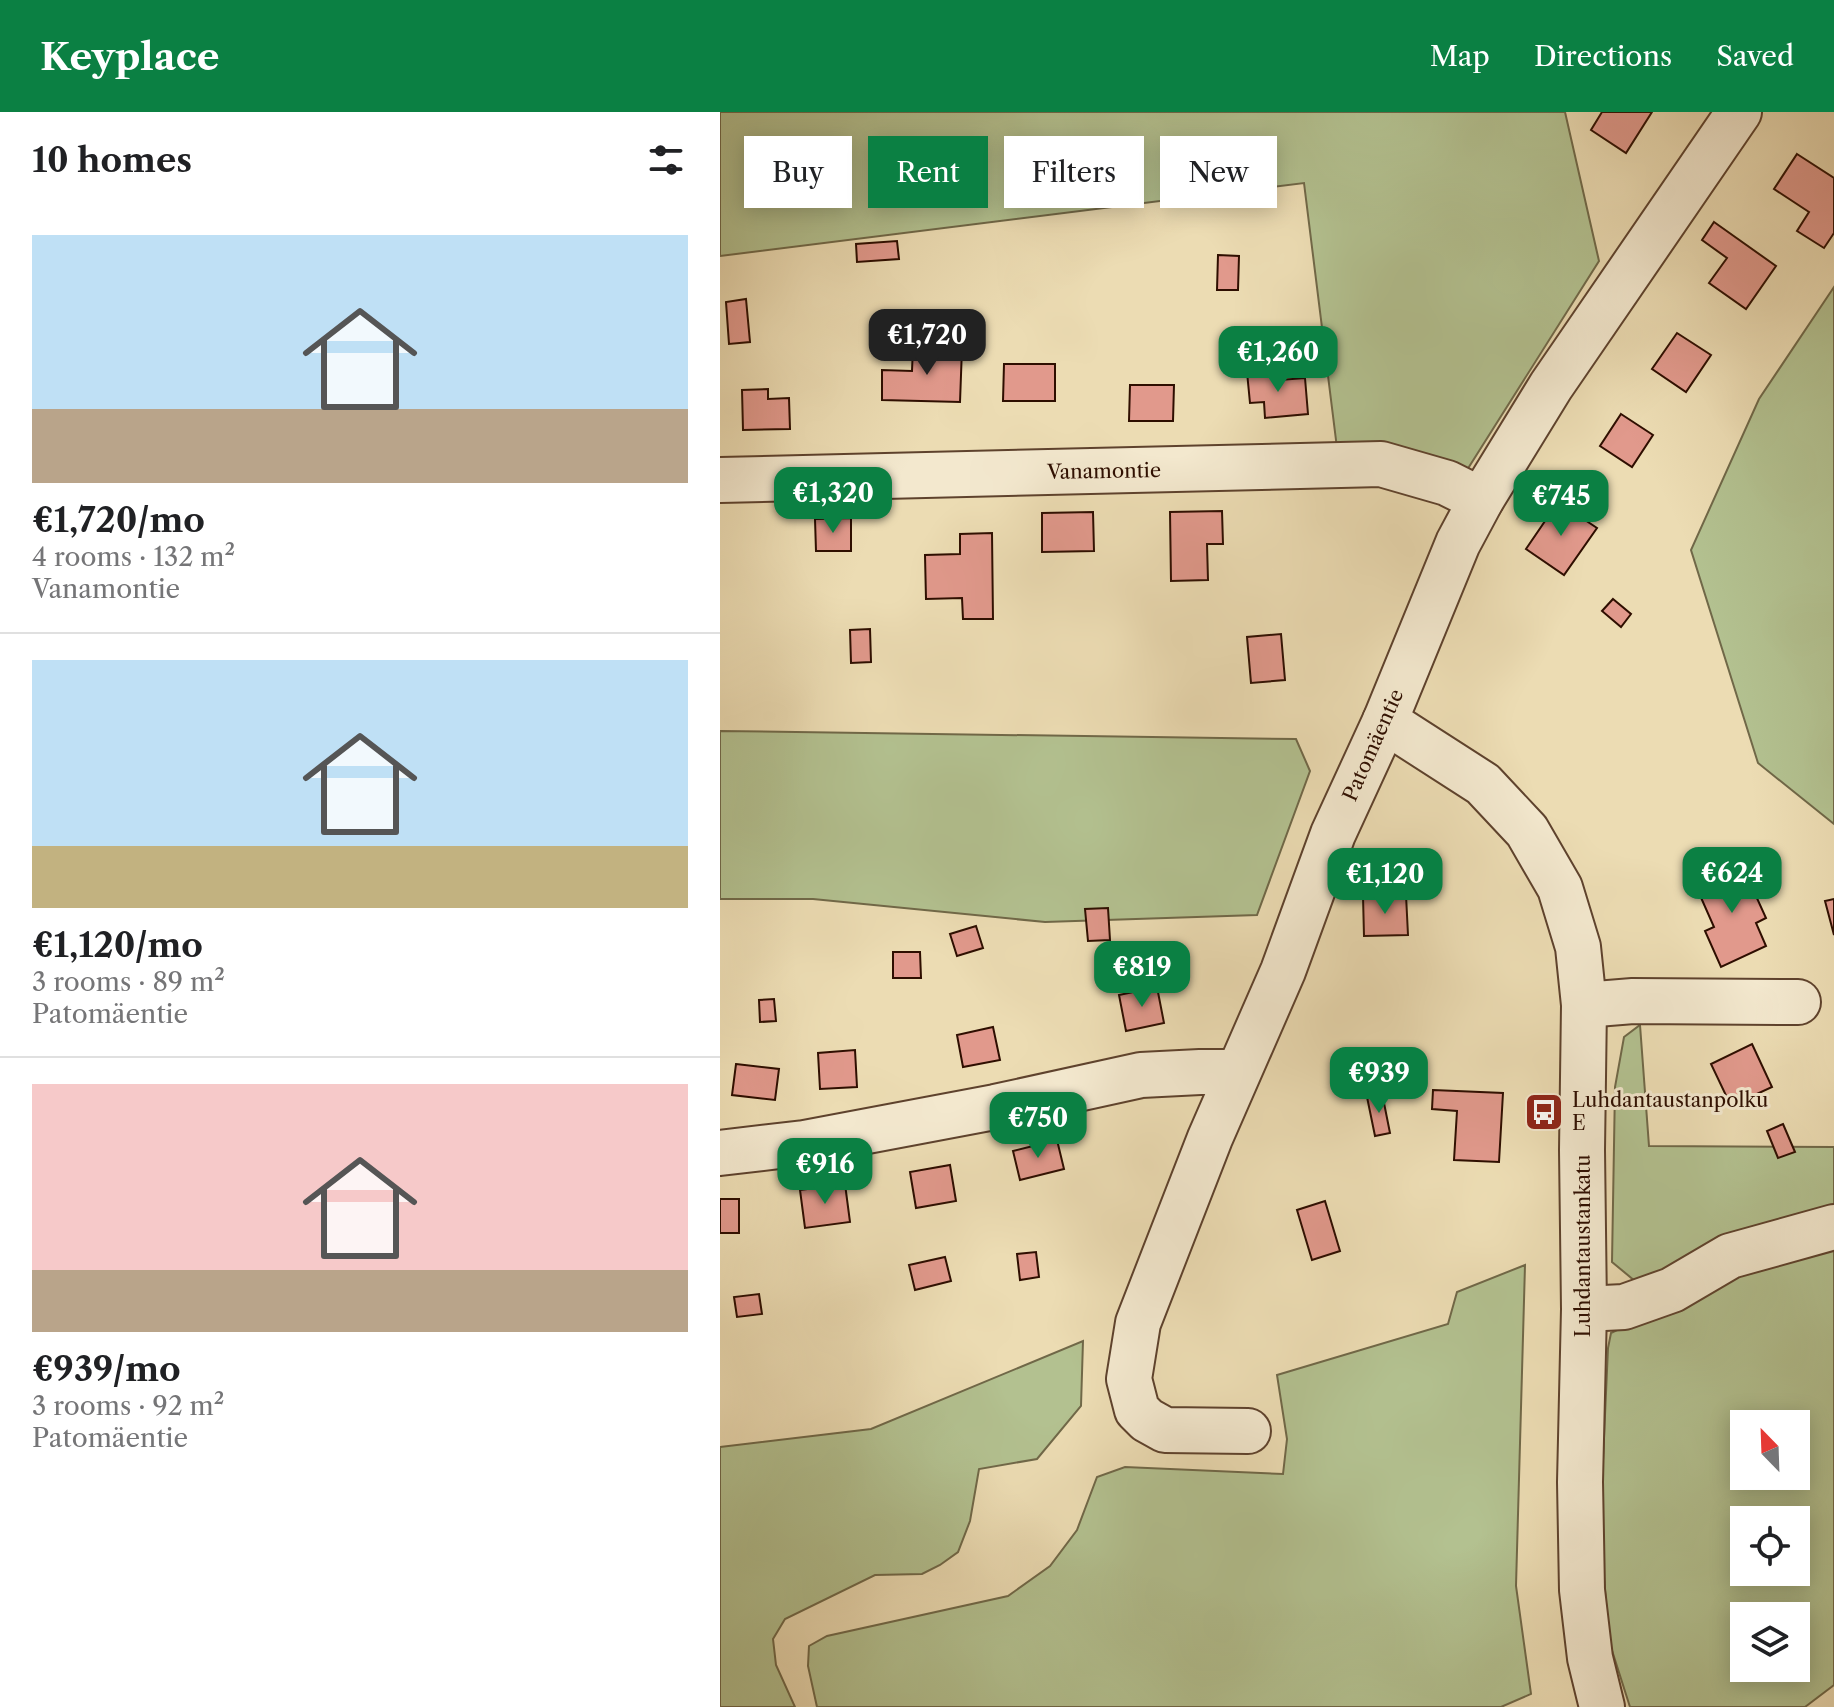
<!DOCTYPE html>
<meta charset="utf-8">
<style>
:root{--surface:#fff;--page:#f2f2f2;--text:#202124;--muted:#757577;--line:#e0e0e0;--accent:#0b8043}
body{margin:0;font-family:"Libre Caslon Text",serif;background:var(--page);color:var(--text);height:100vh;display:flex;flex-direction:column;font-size:30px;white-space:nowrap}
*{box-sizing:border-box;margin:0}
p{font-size:26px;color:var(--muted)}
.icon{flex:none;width:44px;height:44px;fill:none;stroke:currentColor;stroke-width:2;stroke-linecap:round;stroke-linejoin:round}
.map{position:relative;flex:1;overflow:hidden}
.details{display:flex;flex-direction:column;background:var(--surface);width:720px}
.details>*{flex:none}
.banner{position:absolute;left:24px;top:24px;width:760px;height:72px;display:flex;gap:16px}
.needle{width:52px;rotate:337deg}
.fabs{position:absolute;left:1010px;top:1298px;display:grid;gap:16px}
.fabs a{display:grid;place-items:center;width:80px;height:80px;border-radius:0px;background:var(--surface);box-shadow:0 4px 20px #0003;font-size:40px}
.price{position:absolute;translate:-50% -68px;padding:0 18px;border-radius:16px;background:var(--accent);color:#fff;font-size:26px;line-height:52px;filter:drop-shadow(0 2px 4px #0008)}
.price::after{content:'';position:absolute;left:50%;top:48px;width:24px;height:18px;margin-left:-12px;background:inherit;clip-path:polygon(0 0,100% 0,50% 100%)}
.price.active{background:#222;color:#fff}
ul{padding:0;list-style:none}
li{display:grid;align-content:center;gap:16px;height:424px;padding:0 32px}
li+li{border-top:2px solid var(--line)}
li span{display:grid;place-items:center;height:248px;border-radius:0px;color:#555}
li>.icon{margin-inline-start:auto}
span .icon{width:144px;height:144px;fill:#fffc;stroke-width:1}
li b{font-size:34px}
h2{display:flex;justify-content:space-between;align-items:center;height:96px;padding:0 32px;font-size:34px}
.tag{padding:0 28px;border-radius:0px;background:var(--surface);box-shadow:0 4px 20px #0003;font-size:28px;line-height:72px}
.tag.active{background:var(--accent);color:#fff}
header{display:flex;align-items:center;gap:48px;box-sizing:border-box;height:112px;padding:0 40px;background:var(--accent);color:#fff}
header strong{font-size:38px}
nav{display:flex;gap:44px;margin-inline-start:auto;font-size:28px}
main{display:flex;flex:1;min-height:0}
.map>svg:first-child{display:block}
.green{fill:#b3c190;stroke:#706848;stroke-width:2;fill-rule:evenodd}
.building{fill:#e1998c;stroke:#2e0e00;stroke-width:2}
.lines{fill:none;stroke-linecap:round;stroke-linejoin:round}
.minor-casing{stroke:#5e422d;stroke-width:48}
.minor{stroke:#f3e8ce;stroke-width:44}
.labels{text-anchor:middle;stroke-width:6;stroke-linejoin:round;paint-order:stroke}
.street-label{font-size:20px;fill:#2e0e00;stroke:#f3e8ce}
.poi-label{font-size:20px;fill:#2e0e00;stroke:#f3e8ce;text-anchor:start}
</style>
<header>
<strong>Keyplace</strong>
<nav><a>Map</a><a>Directions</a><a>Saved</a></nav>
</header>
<main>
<section class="details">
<h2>10 homes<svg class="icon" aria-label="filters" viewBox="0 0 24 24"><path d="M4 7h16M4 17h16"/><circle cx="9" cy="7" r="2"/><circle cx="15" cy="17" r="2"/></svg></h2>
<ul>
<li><span style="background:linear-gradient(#bfe0f5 70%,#b9a48a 0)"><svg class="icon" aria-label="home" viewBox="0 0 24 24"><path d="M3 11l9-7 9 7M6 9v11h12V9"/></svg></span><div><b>€1,720/mo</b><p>4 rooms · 132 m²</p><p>Vanamontie</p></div></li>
<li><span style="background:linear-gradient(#bfe0f5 75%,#c2b280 0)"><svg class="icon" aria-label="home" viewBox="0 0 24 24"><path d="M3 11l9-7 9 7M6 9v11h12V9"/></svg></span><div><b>€1,120/mo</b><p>3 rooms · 89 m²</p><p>Patomäentie</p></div></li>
<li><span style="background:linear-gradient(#f6c9c9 75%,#b9a48a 0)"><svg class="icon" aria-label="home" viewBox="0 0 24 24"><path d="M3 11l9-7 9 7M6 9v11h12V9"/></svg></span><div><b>€939/mo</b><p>3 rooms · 92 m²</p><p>Patomäentie</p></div></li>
</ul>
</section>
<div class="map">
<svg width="1114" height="1595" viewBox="0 0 1114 1595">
<rect width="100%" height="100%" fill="#ecdcb3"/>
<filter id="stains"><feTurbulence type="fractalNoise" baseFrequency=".0025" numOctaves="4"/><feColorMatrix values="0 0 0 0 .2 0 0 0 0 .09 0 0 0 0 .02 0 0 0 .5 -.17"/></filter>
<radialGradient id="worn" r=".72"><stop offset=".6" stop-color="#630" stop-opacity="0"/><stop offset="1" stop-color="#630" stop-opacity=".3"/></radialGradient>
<g class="green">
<polygon points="0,0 845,0 879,149 747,358 693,338 617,336 584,71 0,144"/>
<polygon points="1114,175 1114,712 1038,651 971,438 1039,287"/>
<polygon points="0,619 576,627 590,659 537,803 325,810 93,787 0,787"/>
<path d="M920,913L929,1034L1114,1035V1573L1085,1595H910L889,1529L880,1415L888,1236L891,1221L958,1188L921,1174L892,1150L895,975L904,925ZM1024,1312H1076V1364H1024ZM1024,1408H1076V1460H1024ZM1024,1504H1076V1556H1024Z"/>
<polygon points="805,1153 796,1474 811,1582 781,1595 97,1595 88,1554 89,1534 107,1524 288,1484 330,1454 357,1418 377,1365 405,1355 563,1362 567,1327 557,1263 728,1212 737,1180"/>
<polygon points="363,1229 361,1294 317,1347 259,1357 250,1409 238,1440 220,1453 202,1462 155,1463 65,1507 53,1527 56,1553 75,1595 0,1595 0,1335 151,1317"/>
</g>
<g class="building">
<polygon points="882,0 932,0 906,41 871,18"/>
<polygon points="1077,42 1114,66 1114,121 1104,136 1077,119 1089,100 1054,77"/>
<polygon points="994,110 1056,154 1026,197 989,171 1007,146 982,128"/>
<polygon points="177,129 179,147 137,150 136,132"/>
<polygon points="498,143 519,144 518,178 497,178"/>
<polygon points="26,187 30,230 9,232 6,190"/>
<polygon points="957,221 991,243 966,280 932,257"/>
<polygon points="193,235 242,236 240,290 162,288 162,258 192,259"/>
<polygon points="284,252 335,252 335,289 283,289"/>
<polygon points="559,257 560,268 585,266 588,302 545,306 544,290 530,291 527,260"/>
<polygon points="410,273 454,273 453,309 409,309"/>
<polygon points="48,277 48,287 69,286 70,317 23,318 22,278"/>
<polygon points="901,302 933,323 912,355 880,334"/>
<polygon points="838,390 877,416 844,463 806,437"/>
<polygon points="502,399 503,432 487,432 488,468 451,469 450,400"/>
<polygon points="373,400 374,439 322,440 322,401"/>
<polygon points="131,406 131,439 96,439 95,407"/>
<polygon points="272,421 273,507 243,507 242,486 206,487 205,443 240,442 240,422"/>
<polygon points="893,487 911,502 901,515 882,499"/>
<polygon points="150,517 151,550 131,551 130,518"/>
<polygon points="561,522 565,568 531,571 527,525"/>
<polygon points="1021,751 1046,806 1036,811 1046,834 1001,855 985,819 994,815 975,772"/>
<polygon points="686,783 688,823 644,824 643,784"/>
<polygon points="1114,787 1114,823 1105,789"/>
<polygon points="388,796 390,828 368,829 365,797"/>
<polygon points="256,814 263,836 237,844 230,822"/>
<polygon points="173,840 200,840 201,866 173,866"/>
<polygon points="437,875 444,911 406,919 399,883"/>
<polygon points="54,887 56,909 40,910 39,888"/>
<polygon points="273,915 280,948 243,955 237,923"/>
<polygon points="1032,932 1052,975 1011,994 991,952"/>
<polygon points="135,938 137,975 100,977 98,941"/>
<polygon points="16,952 59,957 55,988 12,983"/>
<polygon points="713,978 783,981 779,1050 734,1048 737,999 712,997"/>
<polygon points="662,981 670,1021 655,1024 647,985"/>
<polygon points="1063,1012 1075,1040 1058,1046 1047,1019"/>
<polygon points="337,1028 344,1057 300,1068 293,1039"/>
<polygon points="230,1053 236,1089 196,1096 190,1060"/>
<polygon points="125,1072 130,1110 85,1116 80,1078"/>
<rect x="0" y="1087" width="19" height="34"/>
<polygon points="605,1089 620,1139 592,1148 577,1098"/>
<polygon points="316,1140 319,1165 300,1168 297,1142"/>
<polygon points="225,1145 231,1169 195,1178 189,1153"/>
<polygon points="39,1182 42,1202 17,1205 14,1185"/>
</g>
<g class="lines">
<g class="minor-casing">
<g id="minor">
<polyline points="0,368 661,352 727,371 761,388"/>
<polyline points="665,609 763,672 807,719 840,776 858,835 864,893 862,1038 864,1197 860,1370 862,1478 870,1546 882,1595"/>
<polyline points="864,893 913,889 1078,890"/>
<polyline points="0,1041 84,1031 275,995 421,963 480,960 518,960"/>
<polyline points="864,1197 904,1195 952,1178 1010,1144 1114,1115"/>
<polyline points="528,1319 445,1318 427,1308 417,1298 409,1267 418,1211 490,1026 563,859 613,722 665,609 738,431 761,388 831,274 1019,0"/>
</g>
</g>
<use href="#minor" class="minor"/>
</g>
<defs>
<g id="bus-square" transform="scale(2)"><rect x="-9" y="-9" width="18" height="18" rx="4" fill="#8f2418" stroke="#f3e8ce"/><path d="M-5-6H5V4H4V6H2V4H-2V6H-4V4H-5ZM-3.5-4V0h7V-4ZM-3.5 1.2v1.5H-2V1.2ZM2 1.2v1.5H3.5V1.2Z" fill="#fff"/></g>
</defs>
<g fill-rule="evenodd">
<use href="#bus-square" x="824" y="1000"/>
</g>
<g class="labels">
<g class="street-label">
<text transform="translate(384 359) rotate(-1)" y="7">Vanamontie</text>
<text transform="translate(653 633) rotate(-66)" y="7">Patomäentie</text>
<text transform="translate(863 1134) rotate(-90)" y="7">Luhdantaustankatu</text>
</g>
<g class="poi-label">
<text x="852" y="995">Luhdantaustanpolku<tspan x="852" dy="23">E</tspan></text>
</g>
</g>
<rect width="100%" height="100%" filter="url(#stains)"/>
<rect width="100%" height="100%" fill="url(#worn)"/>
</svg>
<div class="fabs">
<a><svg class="needle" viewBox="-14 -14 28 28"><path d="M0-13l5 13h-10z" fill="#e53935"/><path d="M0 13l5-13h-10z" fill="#757577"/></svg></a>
<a><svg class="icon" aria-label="locate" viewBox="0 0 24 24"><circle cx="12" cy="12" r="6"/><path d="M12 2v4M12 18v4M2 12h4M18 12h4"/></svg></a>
<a><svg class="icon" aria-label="layers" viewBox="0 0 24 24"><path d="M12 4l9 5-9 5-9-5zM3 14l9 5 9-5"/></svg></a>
</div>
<b class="price active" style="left:207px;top:265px">€1,720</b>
<b class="price" style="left:558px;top:282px">€1,260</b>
<b class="price" style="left:113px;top:423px">€1,320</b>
<b class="price" style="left:841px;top:426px">€745</b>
<b class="price" style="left:1012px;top:803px">€624</b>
<b class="price" style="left:665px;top:804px">€1,120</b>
<b class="price" style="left:422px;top:897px">€819</b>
<b class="price" style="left:659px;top:1003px">€939</b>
<b class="price" style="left:318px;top:1048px">€750</b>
<b class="price" style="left:105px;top:1094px">€916</b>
<div class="banner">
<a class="tag">Buy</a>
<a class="tag active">Rent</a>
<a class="tag">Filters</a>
<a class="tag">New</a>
</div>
</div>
</main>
